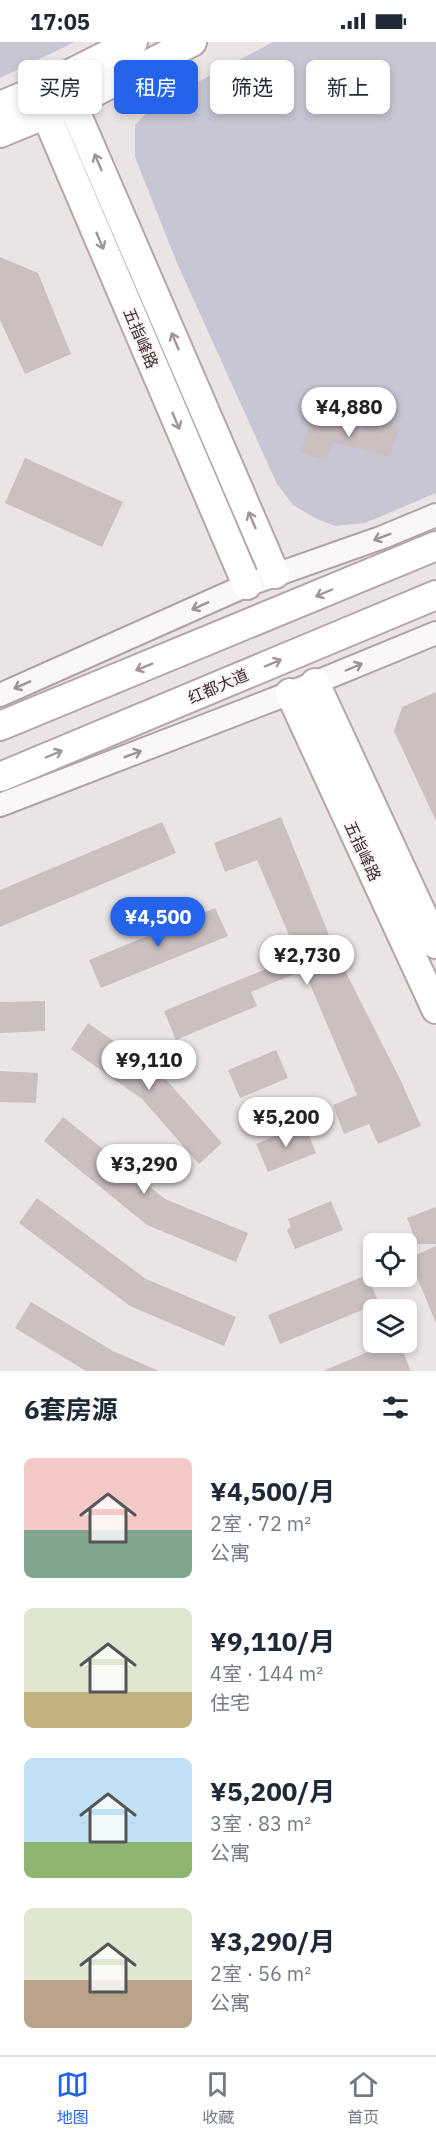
<!DOCTYPE html>
<html lang="zh">
<meta charset="utf-8">
<style>
:root{--surface:#fff;--page:#f2f2f3;--text:#1f2937;--muted:#747a83;--line:#e0e1e3;--accent:#2563eb}
body{margin:0;font-family:"IBM Plex Sans","Noto Sans SC",sans-serif;background:var(--page);color:var(--text);height:100vh;display:flex;flex-direction:column;font-size:22px;white-space:nowrap}
*{box-sizing:border-box;margin:0}
p{font-size:20px;color:var(--muted)}
.icon{flex:none;width:33px;height:33px;fill:none;stroke:currentColor;stroke-width:2;stroke-linecap:round;stroke-linejoin:round}
.map{position:relative;height:1329px;overflow:hidden}
.panel{display:flex;flex-direction:column;background:var(--surface);flex:1}
.panel>*{flex:none}
.banner{position:absolute;left:18px;top:18px;width:400px;height:54px;display:flex;gap:12px}
.buttons{position:absolute;left:363px;top:1191px;display:grid;gap:12px}
.buttons a{display:grid;place-items:center;width:54px;height:54px;border-radius:9px;background:var(--surface);box-shadow:0 3px 9px #0003;font-size:30px}
.price{position:absolute;translate:-50% -51px;padding:0 14px;border-radius:21px;background:#fff;color:#222;font-size:20px;line-height:39px;filter:drop-shadow(0 2px 3px #0008)}
.price::after{content:'';position:absolute;left:50%;top:36px;width:18px;height:14px;margin-left:-9px;background:inherit;clip-path:polygon(0 0,100% 0,50% 100%)}
.price.on{background:var(--accent);color:#fff}
ul{padding:0;list-style:none}
li{display:flex;align-items:center;gap:18px;height:150px;padding:0 24px}
li span{display:grid;place-items:center;flex:none;width:168px;height:120px;border-radius:9px;color:#555}
li>.icon{margin-inline-start:auto}
span .icon{width:72px;height:72px;fill:#fffc;stroke-width:1}
li b{font-size:26px}
h2{display:flex;justify-content:space-between;align-items:center;height:72px;padding:0 24px;font-size:26px}
.tag{padding:0 21px;border-radius:9px;background:var(--surface);box-shadow:0 3px 9px #0003;font-size:21px;line-height:54px}
.tag.on{background:var(--accent);color:#fff}
.status{display:flex;justify-content:space-between;align-items:center;height:42px;padding:0 30px;background:var(--surface);direction:ltr}
.status svg{height:16px;fill:currentColor}
.menu{display:flex;justify-content:space-around;align-items:center;height:84px;border-top:2px solid var(--line);background:var(--surface);font-size:16px;color:var(--muted)}
.menu a{display:grid;justify-items:center;gap:3px}
.menu .on{color:var(--accent)}
.map>svg:first-child{display:block}
.green{fill:#c7c6d4}
.building{fill:#cbbfc0}
.lines{fill:none;stroke-linecap:round;stroke-linejoin:round}
.minor-casing{stroke:#afa2a3;stroke-width:26}
.major-casing{stroke:#b6a5a7;stroke-width:32}
.minor{stroke:#faf7f7;stroke-width:22}
.major{stroke:#fff;stroke-width:28}
.oneway{stroke:#a19697}
.oneway2{stroke:#9e9293}
.labels{text-anchor:middle;stroke-width:4.5;stroke-linejoin:round;paint-order:stroke}
.street-label{font-size:16px;fill:#432d2f;stroke:#f8f4f5}
</style>
<div class="status"><b>17:05</b><svg viewBox="0 0 49 12"><path d="M0 12V9h3v3zM5 12V6h3v6zM10 12V3h3v9zM15 12V0h3v12zM26 1h20v11H26zM47 4h2v5h-2z"/></svg></div>
<div class="map">
<svg width="436" height="1329" viewBox="0 0 436 1329">
<rect width="100%" height="100%" fill="#ebe4e5"/>
<g class="green">
<polygon points="0,0 75,0 0,36"/>
<polygon points="273,0 436,0 436,451 365,481 335,484 315,476 293,463 277,442 177,221 135,115 135,83 153,64"/>
</g>
<g class="building">
<polygon points="0,215 38,231 71,312 25,332 0,278"/>
<polygon points="313,373 364,389 368,376 399,385 390,415 333,400 327,419 301,411"/>
<polygon points="25,416 123,460 102,505 5,461"/>
<polygon points="436,650 436,779 394,689 402,665"/>
<polygon points="281,775 338,915 400,1037 421,1084 378,1102 369,1082 344,1092 333,1063 357,1053 304,928 251,950 257,964 176,998 164,969 266,927 260,912 292,900 257,818 225,830 214,801"/>
<polygon points="162,780 176,811 0,885 0,848"/>
<polygon points="215,866 228,894 101,946 89,918"/>
<polygon points="45,959 45,989 0,991 0,960"/>
<polygon points="88,981 162,1033 222,1101 199,1122 142,1057 71,1007"/>
<polygon points="276,1008 288,1036 240,1056 228,1028"/>
<polygon points="0,1029 38,1031 36,1061 0,1060"/>
<polygon points="63,1075 165,1157 248,1191 236,1220 147,1183 44,1099"/>
<polygon points="304,1082 316,1111 268,1130 256,1102"/>
<polygon points="37,1156 146,1237 236,1275 224,1304 130,1264 19,1181"/>
<polygon points="331,1159 343,1188 295,1207 287,1188 291,1185 288,1177"/>
<polygon points="436,1165 436,1202 417,1202 407,1176"/>
<polygon points="436,1204 436,1281 409,1216"/>
<polygon points="367,1233 379,1261 280,1302 268,1273"/>
<polygon points="31,1260 113,1309 159,1329 86,1329 15,1286"/>
<polygon points="391,1300 399,1300 411,1329 323,1329"/>
</g>
<g class="lines">
<g class="minor-casing">
<g id="minor">
<polyline points="0,653 247,543 383,495 436,473"/>
<polyline points="0,763 290,651 436,591"/>
</g>
</g>
<g class="major-casing">
<g id="major">
<polyline points="61,36 275,532"/>
<polyline points="36,49 247,543"/>
<polyline points="0,64 36,49 133,0"/>
<polyline points="0,91 73,61 192,0"/>
<polyline points="315,641 436,902"/>
<polyline points="290,651 436,967"/>
<polyline points="0,684 436,504"/>
<polyline points="0,735 436,553"/>
</g>
</g>
<use href="#minor" class="minor"/>
<use href="#major" class="major"/>
</g>
<defs><path id="oneway-shaft" d="M-6 0H5M1.5-3L5.5 0L1.5 3" fill="none" stroke-width="1.6" stroke-linecap="round" stroke-linejoin="round" transform="scale(1.5)"/></defs>
<g class="oneway">
<use href="#oneway-shaft" transform="translate(98 120) rotate(-113)"/>
<use href="#oneway-shaft" transform="translate(100 199) rotate(67)"/>
<use href="#oneway-shaft" transform="translate(175 299) rotate(-113)"/>
<use href="#oneway-shaft" transform="translate(176 379) rotate(67)"/>
<use href="#oneway-shaft" transform="translate(252 478) rotate(-113)"/>
<use href="#oneway-shaft" transform="translate(324 551) rotate(157)"/>
<use href="#oneway-shaft" transform="translate(273 621) rotate(-23)"/>
<use href="#oneway-shaft" transform="translate(144 625) rotate(158)"/>
<use href="#oneway-shaft" transform="translate(54 712) rotate(-23)"/>
</g>
<g class="oneway2">
<use href="#oneway-shaft" transform="translate(382 495) rotate(159)"/>
<use href="#oneway-shaft" transform="translate(200 564) rotate(156)"/>
<use href="#oneway-shaft" transform="translate(354 625) rotate(-23)"/>
<use href="#oneway-shaft" transform="translate(22 643) rotate(156)"/>
<use href="#oneway-shaft" transform="translate(133 712) rotate(-21)"/>
</g>
<g class="labels">
<g class="street-label">
<text transform="translate(141 296) rotate(67)" y="6">五指峰路</text>
<text transform="translate(218 644) rotate(-23)" y="6">红都大道</text>
<text transform="translate(363 809) rotate(65)" y="6">五指峰路</text>
</g>
</g>
</svg>
<div class="buttons">
<a><svg class="icon" aria-label="locate" viewBox="0 0 24 24"><circle cx="12" cy="12" r="6"/><path d="M12 2v4M12 18v4M2 12h4M18 12h4"/></svg></a>
<a><svg class="icon" aria-label="layers" viewBox="0 0 24 24"><path d="M12 4l9 5-9 5-9-5zM3 14l9 5 9-5"/></svg></a>
</div>
<b class="price" style="left:349px;top:396px">¥4,880</b>
<b class="price on" style="left:158px;top:906px">¥4,500</b>
<b class="price" style="left:307px;top:944px">¥2,730</b>
<b class="price" style="left:149px;top:1049px">¥9,110</b>
<b class="price" style="left:286px;top:1106px">¥5,200</b>
<b class="price" style="left:144px;top:1153px">¥3,290</b>
<div class="banner">
<a class="tag">买房</a>
<a class="tag on">租房</a>
<a class="tag">筛选</a>
<a class="tag">新上</a>
</div>
</div>
<section class="panel">
<h2>6套房源<svg class="icon" aria-label="filters" viewBox="0 0 24 24"><path d="M4 7h16M4 17h16"/><circle cx="9" cy="7" r="2"/><circle cx="15" cy="17" r="2"/></svg></h2>
<ul>
<li><span style="background:linear-gradient(#f6c9c9 60%,#7fa58c 0)"><svg class="icon" aria-label="home" viewBox="0 0 24 24"><path d="M3 11l9-7 9 7M6 9v11h12V9"/></svg></span><div><b>¥4,500/月</b><p>2室 · 72 m²</p><p>公寓</p></div></li>
<li><span style="background:linear-gradient(#dfe7d0 70%,#c2b280 0)"><svg class="icon" aria-label="home" viewBox="0 0 24 24"><path d="M3 11l9-7 9 7M6 9v11h12V9"/></svg></span><div><b>¥9,110/月</b><p>4室 · 144 m²</p><p>住宅</p></div></li>
<li><span style="background:linear-gradient(#bfe0f5 70%,#8fb573 0)"><svg class="icon" aria-label="home" viewBox="0 0 24 24"><path d="M3 11l9-7 9 7M6 9v11h12V9"/></svg></span><div><b>¥5,200/月</b><p>3室 · 83 m²</p><p>公寓</p></div></li>
<li><span style="background:linear-gradient(#dfe7d0 60%,#b9a48a 0)"><svg class="icon" aria-label="home" viewBox="0 0 24 24"><path d="M3 11l9-7 9 7M6 9v11h12V9"/></svg></span><div><b>¥3,290/月</b><p>2室 · 56 m²</p><p>公寓</p></div></li>
</ul>
</section>
<nav class="menu">
<a class="on"><svg class="icon" aria-label="map" viewBox="0 0 24 24"><path d="M3 6l6-2 6 2 6-2v14l-6 2-6-2-6 2zM9 4v14M15 6v14"/></svg>地图</a>
<a><svg class="icon" aria-label="saved" viewBox="0 0 24 24"><path d="M7 4h10v16l-5-4-5 4z"/></svg>收藏</a>
<a><svg class="icon" aria-label="home" viewBox="0 0 24 24"><path d="M3 11l9-7 9 7M6 9v11h12V9"/></svg>首页</a>
</nav>
